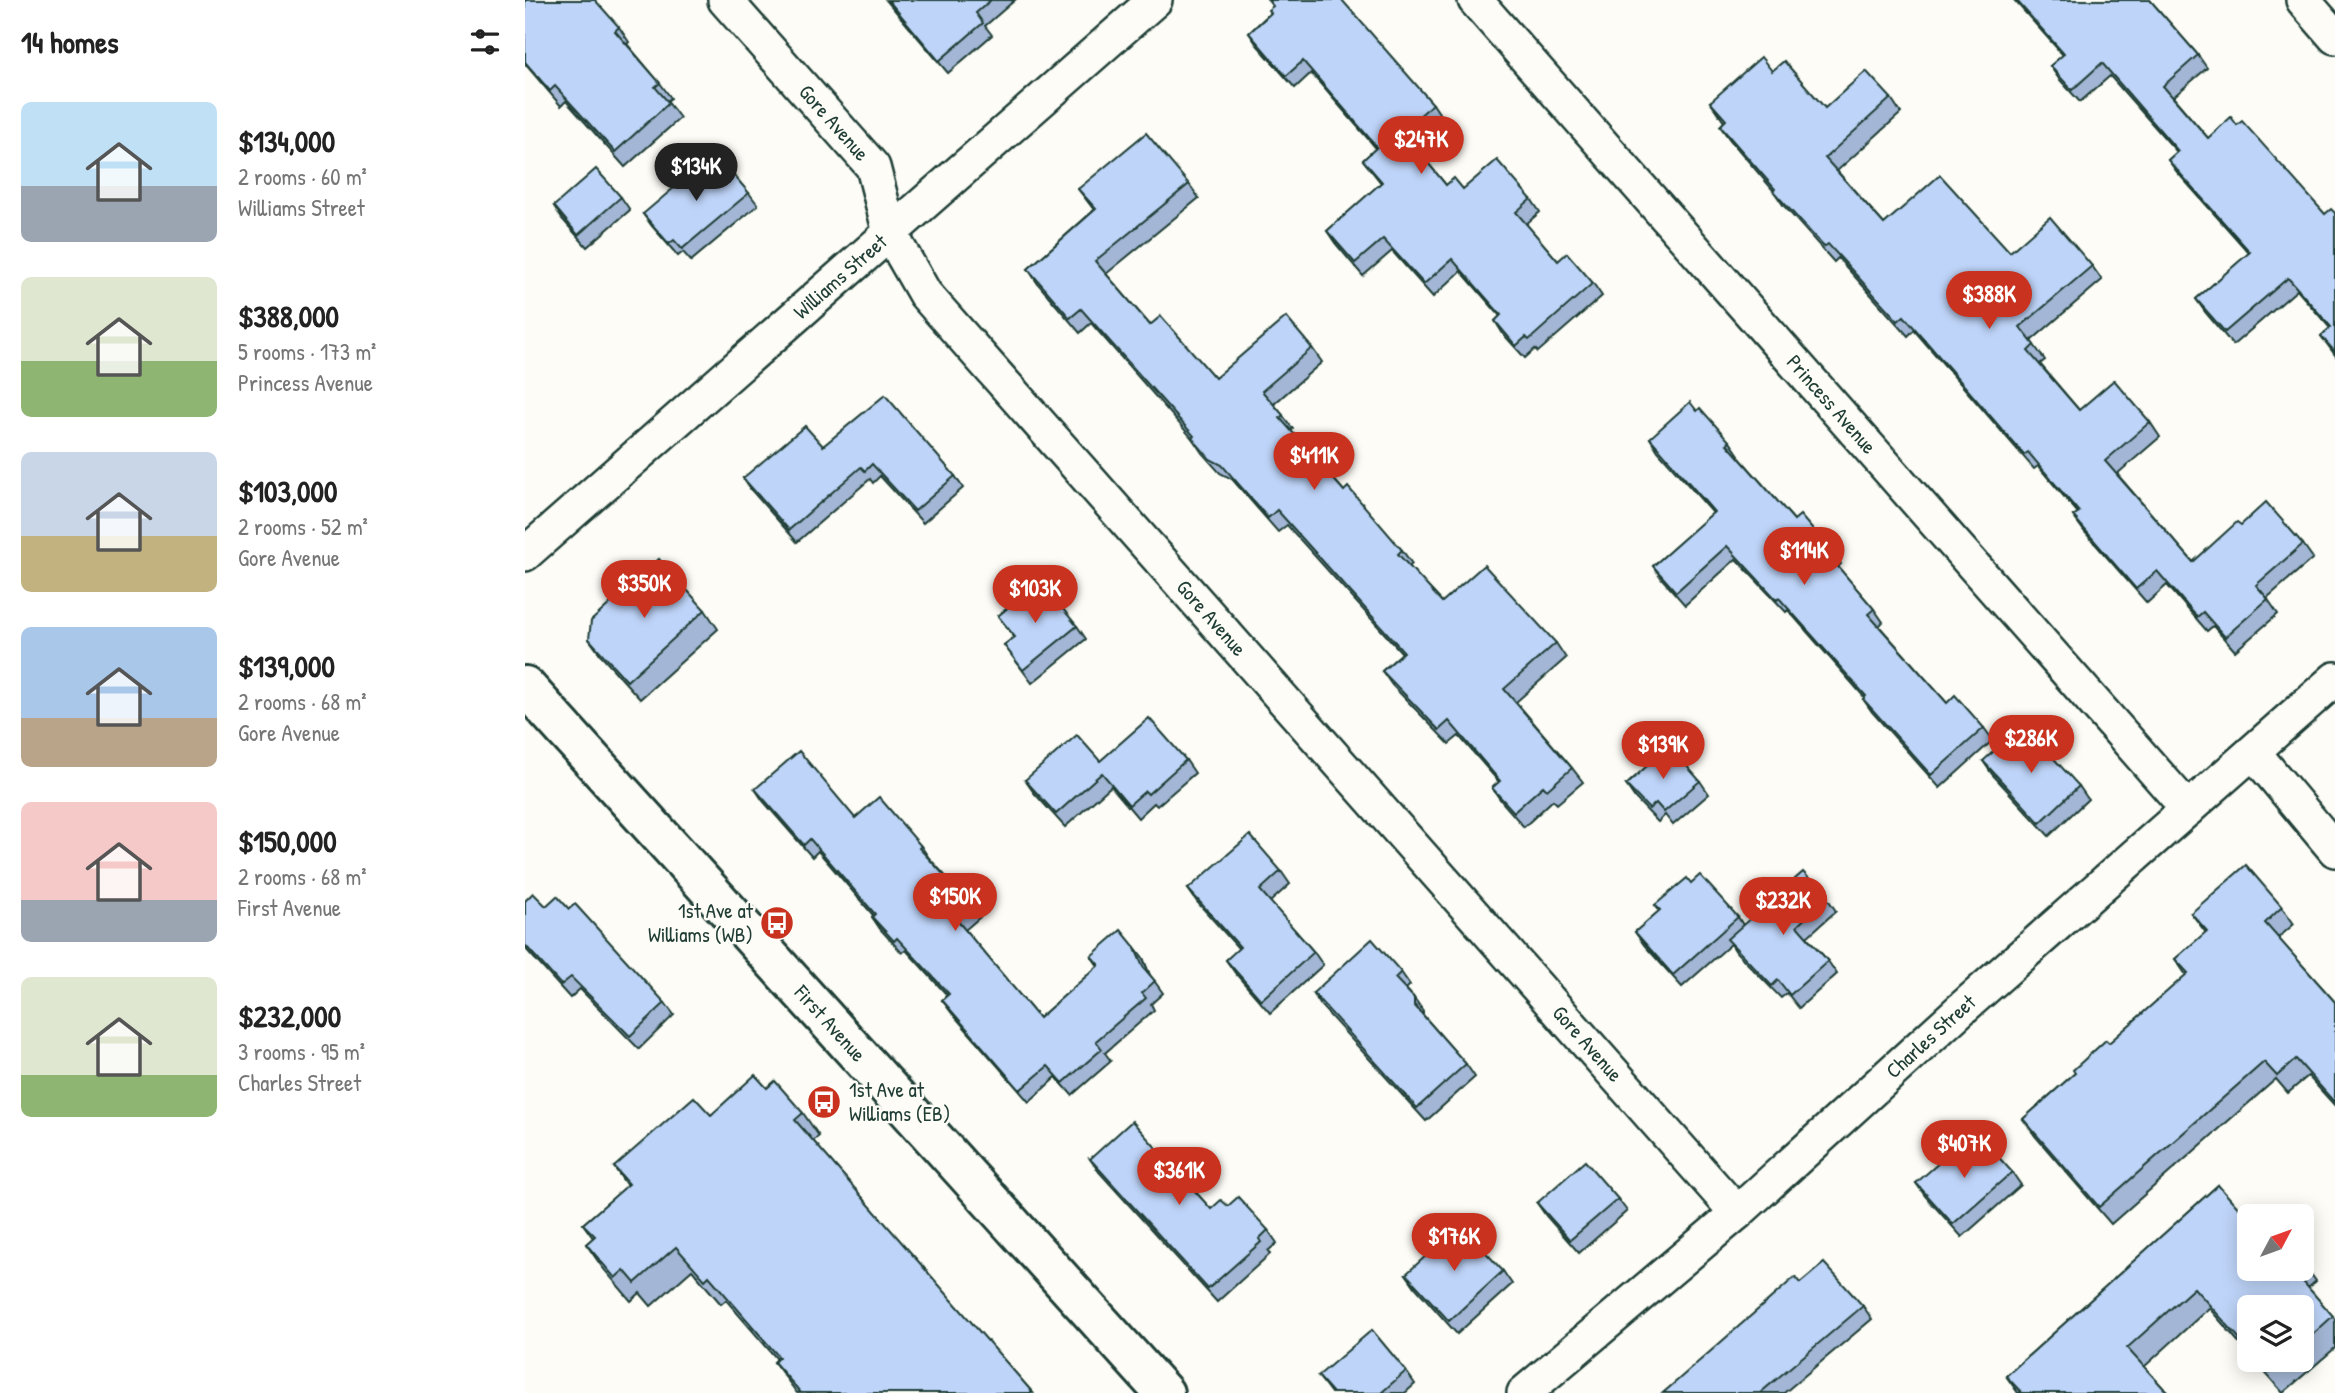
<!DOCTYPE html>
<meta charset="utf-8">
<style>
:root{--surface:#fff;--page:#f6f6f6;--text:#222;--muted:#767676;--accent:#c8321e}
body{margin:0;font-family:"Patrick Hand",sans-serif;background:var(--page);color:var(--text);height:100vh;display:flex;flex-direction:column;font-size:26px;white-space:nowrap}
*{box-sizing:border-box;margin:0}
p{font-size:23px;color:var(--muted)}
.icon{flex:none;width:38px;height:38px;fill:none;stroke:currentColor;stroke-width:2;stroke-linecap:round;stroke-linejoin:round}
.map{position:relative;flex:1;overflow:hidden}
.side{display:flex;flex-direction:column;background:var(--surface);width:525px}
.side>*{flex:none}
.needle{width:46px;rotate:49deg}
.controls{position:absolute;left:1712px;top:1204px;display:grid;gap:14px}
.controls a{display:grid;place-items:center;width:77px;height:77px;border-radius:10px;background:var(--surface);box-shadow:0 4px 18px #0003;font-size:35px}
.price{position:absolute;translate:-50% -60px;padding:0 16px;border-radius:24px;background:var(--accent);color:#fff;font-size:23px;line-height:46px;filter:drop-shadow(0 2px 4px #0008)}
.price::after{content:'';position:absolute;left:50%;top:42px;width:21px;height:16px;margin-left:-10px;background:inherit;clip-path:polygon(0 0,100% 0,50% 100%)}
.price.selected{background:#222;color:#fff}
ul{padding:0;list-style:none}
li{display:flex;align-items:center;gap:21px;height:175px;padding:0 21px}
li span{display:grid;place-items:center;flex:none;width:196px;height:140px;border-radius:10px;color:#555}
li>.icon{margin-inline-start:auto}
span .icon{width:84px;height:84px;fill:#fffc;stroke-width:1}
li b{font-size:30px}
h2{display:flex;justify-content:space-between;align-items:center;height:84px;padding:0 21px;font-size:30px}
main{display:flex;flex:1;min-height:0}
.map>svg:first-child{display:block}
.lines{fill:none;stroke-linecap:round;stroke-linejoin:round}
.minor-casing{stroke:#1f3d34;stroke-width:38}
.tertiary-casing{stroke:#1f3d34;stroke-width:44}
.minor{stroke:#fdfcf7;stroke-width:33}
.tertiary{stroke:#fdfcf7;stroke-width:38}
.wall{fill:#a3b6d5;stroke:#1f3d34;stroke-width:2}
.shaded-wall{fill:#8594ae;stroke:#1f3d34;stroke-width:2}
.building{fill:#bed4f8;stroke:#1f3d34;stroke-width:2}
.labels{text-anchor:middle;stroke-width:5;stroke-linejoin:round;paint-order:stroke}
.street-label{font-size:21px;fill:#1f3d34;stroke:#fdfcf7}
.poi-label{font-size:21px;fill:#1f3d34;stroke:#fdfcf7;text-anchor:end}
</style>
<main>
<section class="side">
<h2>14 homes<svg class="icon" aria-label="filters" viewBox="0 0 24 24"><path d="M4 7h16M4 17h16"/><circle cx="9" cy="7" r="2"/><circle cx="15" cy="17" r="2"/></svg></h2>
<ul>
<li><span style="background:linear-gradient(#bfe0f5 60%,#9aa5b1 0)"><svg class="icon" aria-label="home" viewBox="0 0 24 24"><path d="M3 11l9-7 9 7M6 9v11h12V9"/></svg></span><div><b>$134,000</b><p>2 rooms · 60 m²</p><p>Williams Street</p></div></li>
<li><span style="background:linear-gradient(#dfe7d0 60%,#8fb573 0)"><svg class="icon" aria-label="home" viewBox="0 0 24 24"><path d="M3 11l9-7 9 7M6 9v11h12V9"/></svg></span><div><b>$388,000</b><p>5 rooms · 173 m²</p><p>Princess Avenue</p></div></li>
<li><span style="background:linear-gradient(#c9d6e8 60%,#c2b280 0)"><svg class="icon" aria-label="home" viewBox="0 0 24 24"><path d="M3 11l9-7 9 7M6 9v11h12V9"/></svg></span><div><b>$103,000</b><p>2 rooms · 52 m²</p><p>Gore Avenue</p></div></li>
<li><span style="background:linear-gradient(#a9c7e8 65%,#b9a48a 0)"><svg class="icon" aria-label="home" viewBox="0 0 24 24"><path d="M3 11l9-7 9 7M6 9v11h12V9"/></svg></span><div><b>$139,000</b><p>2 rooms · 68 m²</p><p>Gore Avenue</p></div></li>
<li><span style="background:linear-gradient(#f6c9c9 70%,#9aa5b1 0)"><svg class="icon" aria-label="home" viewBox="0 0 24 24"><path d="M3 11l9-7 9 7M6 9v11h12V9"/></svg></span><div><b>$150,000</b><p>2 rooms · 68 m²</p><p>First Avenue</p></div></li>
<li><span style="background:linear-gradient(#dfe7d0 70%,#8fb573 0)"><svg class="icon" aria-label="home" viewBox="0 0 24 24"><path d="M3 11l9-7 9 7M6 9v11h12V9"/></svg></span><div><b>$232,000</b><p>3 rooms · 95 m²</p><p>Charles Street</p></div></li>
</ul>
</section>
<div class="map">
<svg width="1810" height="1393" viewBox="0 0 1810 1393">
<rect width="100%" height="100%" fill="#fdfcf7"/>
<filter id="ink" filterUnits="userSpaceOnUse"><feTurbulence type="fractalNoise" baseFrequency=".0143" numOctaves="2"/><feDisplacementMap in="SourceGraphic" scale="14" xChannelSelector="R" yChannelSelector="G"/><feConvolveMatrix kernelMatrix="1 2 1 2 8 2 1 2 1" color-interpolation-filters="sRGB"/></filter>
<g filter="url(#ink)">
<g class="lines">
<g class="minor-casing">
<g id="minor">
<path id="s1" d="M200,0L348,167L365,233L400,294L1212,1213"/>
<path id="s2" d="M950,0L1663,809"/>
<polyline points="1778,0 1810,37"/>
<path id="s3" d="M0,554L630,0"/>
<polyline points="1729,753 1810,850"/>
<path id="s4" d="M999,1393L1212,1213L1434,1011L1810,679"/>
</g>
</g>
<g class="tertiary-casing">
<g id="tertiary">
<path id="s5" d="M0,686L639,1393"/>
</g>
</g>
<use href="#minor" class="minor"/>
<use href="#tertiary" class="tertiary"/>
</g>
<g class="wall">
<polygon points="0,0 94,27 104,42 102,44 135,83 146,98 142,101 155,118 100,167 41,101 36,106 0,64"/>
<polygon points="361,0 490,0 460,26 467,35 423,73"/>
<polygon points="743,0 908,104 916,116 886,143 921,185 938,189 1006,199 1015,212 1001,224 1033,261 1068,283 1077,296 1013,352 1010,349 1000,358 978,334 970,321 975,316 936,271 908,297 867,251 838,276 810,243 802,231 856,183 838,160 851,148 786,73 770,88 732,45 724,33 745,13 747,6"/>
<polygon points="1489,0 1625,0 1673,55 1682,68 1648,97 1683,138 1800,214 1810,213 1810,355 1796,336 1805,328 1772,290 1708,345 1680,312 1671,299 1724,253 1652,172 1643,160 1652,152 1585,76 1555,102 1534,79 1525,66 1538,55"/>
<polygon points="1247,71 1300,108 1366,98 1376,113 1312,171 1359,224 1485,252 1567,266 1577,280 1506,341 1520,360 1515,364 1554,410 1625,422 1635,437 1592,474 1668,562 1716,525 1778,544 1788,558 1742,598 1753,614 1710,651 1688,626 1682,631 1642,585 1622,603 1559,531 1548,516 1553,513 1513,466 1509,469 1389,330 1383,336 1313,258 1309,262 1258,205 1248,190 1205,140 1195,126 1199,122 1185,102"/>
<polygon points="664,184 674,198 581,274 625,325 690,378 787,348 797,362 749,404 768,429 766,431 819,491 877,550 887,564 884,567 917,602 1031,643 1041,658 991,702 1047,768 1058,782 1032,804 1028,800 999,827 977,802 967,788 974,782 934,736 924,744 867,685 857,671 877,653 762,525 753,532 707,479 695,473 677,453 667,438 566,323 555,333 513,284 503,269 569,210 553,189"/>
<polygon points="224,193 233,205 166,261 158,252 153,256 127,226 118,214"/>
<polygon points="96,197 105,210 62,247 37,219 29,206"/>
<polygon points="1172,411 1205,442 1214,455 1213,456 1269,520 1307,552 1316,564 1313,567 1349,609 1358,622 1354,626 1422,703 1459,728 1468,740 1415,788 1347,712 1338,699 1340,698 1263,610 1261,612 1211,559 1160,605 1137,579 1128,566 1188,513 1133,451 1125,438"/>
<polygon points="298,446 430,476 438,488 398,523 355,476 348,483 345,479 272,542 226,490 218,478"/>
<polygon points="180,610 193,629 115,699 78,658 64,639"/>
<polygon points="473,616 552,626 561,639 507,683 479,645 489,637"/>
<polygon points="1499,744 1554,786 1563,799 1524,836 1467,774 1458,761"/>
<polygon points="661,760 670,773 632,806 629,803 613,818 586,786 540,827 509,793 500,780 575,761"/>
<polygon points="1175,781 1184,794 1148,825 1140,815 1133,822 1110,798 1101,785"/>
<polygon points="230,789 330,818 396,846 404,858 447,905 455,917 440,930 514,1018 573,966 566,956 609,946 618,958 625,975 638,993 626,1004 629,1010 580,1053 586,1061 547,1095 531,1077 504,1102 426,1012 417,1000 422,995 381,950 377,953 355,929 347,917 348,915 293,851 287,857 238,801"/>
<polygon points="756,871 765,884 745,902 789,952 798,965 745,1013 710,973 701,960 714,949 672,902 663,889"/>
<polygon points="1166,883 1213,917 1218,925 1302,898 1311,911 1282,937 1303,961 1312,974 1274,1008 1262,993 1256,998 1211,952 1206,944 1157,987 1119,945 1110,932 1134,911 1130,905"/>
<polygon points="0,901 21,906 44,909 140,1003 149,1015 114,1049 55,989 45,998 0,948"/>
<polygon points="1757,907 1769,924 1753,938 1810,1002 1810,1106 1783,1076 1763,1093 1751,1079 1586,1224 1510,1136 1498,1119 1661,975 1650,959 1681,933 1666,913"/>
<polygon points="876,972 885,985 881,989 889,998 898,1011 898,1015 941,1064 950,1077 901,1121 796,1006 788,993"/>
<polygon points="242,1088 278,1113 294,1136 288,1141 508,1393 272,1393 249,1362 252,1359 201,1300 196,1304 167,1270 126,1306 115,1293 106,1301 77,1267 61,1244 68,1238 58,1224 102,1186 89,1167 186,1115"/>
<polygon points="1439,1156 1487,1172 1496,1185 1437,1237 1400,1196 1391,1183"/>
<polygon points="565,1159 686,1209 703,1206 743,1230 752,1243 743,1251 745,1254 692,1302 574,1172"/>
<polygon points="1693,1185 1724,1269 1776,1269 1776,1260 1791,1281 1783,1288 1810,1319 1810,1348 1758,1393 1729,1360 1776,1360 1776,1307 1724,1307 1724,1354 1684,1308 1619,1367 1643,1393 1493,1393 1481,1376"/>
<polygon points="1093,1199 1102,1211 1054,1253 1021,1216 1012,1203"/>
<polygon points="978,1271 987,1284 932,1334 890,1287 881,1274"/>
<polygon points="1275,1283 1338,1306 1347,1319 1259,1393 1138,1393"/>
<polygon points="881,1371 890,1384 880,1393 806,1393 793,1376"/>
</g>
<g class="shaded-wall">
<polygon points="609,946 618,958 626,979 618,967"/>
<polygon points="889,998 898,1011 898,1018 889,1005"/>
</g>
<g class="building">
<polygon points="0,0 70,0 94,27 90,31 135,83 130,87 144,103 90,152 30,86 25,91 0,62"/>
<polygon points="363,0 466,0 451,13 458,23 414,61"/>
<polygon points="743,0 817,0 908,104 877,131 921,185 929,178 938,189 972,160 1006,199 991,212 1033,261 1042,253 1068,283 1004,340 1001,337 991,346 970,321 976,315 927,259 899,284 858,239 830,263 802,231 857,182 838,160 852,147 778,61 761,76 724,33 746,13 743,10 748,6"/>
<polygon points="1491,0 1625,0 1673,55 1638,86 1683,138 1706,117 1712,125 1717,121 1800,214 1806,209 1810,213 1810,352 1796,336 1806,327 1763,278 1700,332 1671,299 1725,252 1643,160 1653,151 1577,63 1547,90 1525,66 1539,54"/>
<polygon points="1236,57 1247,71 1259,61 1300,108 1341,71 1366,98 1300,158 1359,224 1415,175 1485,252 1525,217 1567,266 1495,327 1509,345 1503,351 1554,410 1589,380 1625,422 1580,461 1668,562 1712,522 1716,525 1741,502 1778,544 1731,585 1743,599 1700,637 1678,612 1672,617 1632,571 1611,589 1548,516 1554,512 1503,452 1499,455 1379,316 1373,321 1303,244 1299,247 1248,191 1250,189 1195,126 1201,120 1185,102"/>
<polygon points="621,133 664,184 570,261 625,325 636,316 690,378 761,317 787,348 737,391 758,415 755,418 819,491 823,487 877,550 873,554 917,602 959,565 1031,643 979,689 1047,768 1022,790 1018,786 989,812 967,788 975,781 924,721 914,730 857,671 879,652 752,510 743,518 697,465 685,459 667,438 669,436 556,309 545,318 503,269 571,209 553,189"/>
<polygon points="190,153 224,193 157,249 149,240 144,244 118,214"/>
<polygon points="71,169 96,197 53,235 29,206"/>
<polygon points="360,395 430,476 390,511 347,464 340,471 336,467 264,530 218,478 280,426 298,446"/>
<polygon points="1165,402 1172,411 1175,408 1205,442 1202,444 1269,520 1275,515 1307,552 1303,555 1349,609 1343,614 1422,703 1430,695 1459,728 1406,775 1338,699 1341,696 1254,598 1252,600 1202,546 1151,592 1128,566 1189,512 1125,438"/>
<polygon points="134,559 180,610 102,681 64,639 66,621"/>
<polygon points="515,581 552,626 498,670 479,645 490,637 473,616"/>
<polygon points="624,718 661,760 623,794 620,791 604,805 577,773 531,814 500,780 552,735 575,761"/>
<polygon points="1489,733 1499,744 1508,736 1554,786 1515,823 1458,761"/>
<polygon points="1144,746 1175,781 1139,812 1131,803 1124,809 1101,785"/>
<polygon points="274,751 330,818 354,797 396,846 394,848 447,905 431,919 514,1018 574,965 566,956 596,930 609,946 618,967 630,981 617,993 621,998 571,1041 577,1049 538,1083 523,1066 495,1090 417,1000 424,994 372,938 369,941 347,917 350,914 285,839 279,845 230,789"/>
<polygon points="725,835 756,871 735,890 789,952 736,1000 701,960 715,947 663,889"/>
<polygon points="1721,865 1757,907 1740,923 1810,1002 1810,1103 1771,1059 1752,1076 1739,1062 1574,1207 1498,1119 1550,1073 1548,1070 1581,1040 1584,1043 1663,973 1650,959 1682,931 1666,913"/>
<polygon points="1278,872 1302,898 1272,926 1303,961 1265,995 1253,980 1247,986 1202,939"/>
<polygon points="1175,875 1213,917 1148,975 1110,932 1135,910 1130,905 1162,878 1166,883"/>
<polygon points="8,893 21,906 32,896 44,909 50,904 140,1003 105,1036 46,977 36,985 0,945 0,901"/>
<polygon points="847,939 876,972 870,978 889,998 889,1005 941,1064 892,1108 788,993"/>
<polygon points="230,1075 242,1088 250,1081 278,1113 270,1120 508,1393 276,1393 249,1362 254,1357 184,1276 180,1280 151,1247 110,1283 99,1270 90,1278 61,1244 70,1236 58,1224 104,1184 89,1167 169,1097 186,1115"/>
<polygon points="607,1121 686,1209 696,1200 703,1206 713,1197 743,1230 734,1239 736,1242 683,1289 565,1159"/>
<polygon points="1458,1140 1487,1172 1428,1224 1391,1183 1432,1147 1439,1156"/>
<polygon points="1060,1161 1093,1199 1045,1240 1012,1203"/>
<polygon points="1693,1185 1724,1220 1724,1269 1767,1269 1808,1316 1776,1345 1776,1307 1724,1307 1724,1349 1669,1288 1602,1348 1643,1393 1497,1393 1481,1376"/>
<polygon points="935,1225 978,1271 924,1321 881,1274"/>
<polygon points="1299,1263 1338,1306 1235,1393 1138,1393 1270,1277 1275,1283"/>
<polygon points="847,1330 881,1371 856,1393 808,1393 793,1376"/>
<polygon points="1733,1360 1760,1360 1745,1373"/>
</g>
</g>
<defs>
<g id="bus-disc" transform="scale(1.75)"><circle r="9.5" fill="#c8321e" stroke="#fdfcf7"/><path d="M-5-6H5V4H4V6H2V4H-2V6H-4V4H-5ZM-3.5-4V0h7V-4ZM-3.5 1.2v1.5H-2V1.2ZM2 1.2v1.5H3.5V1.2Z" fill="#fff"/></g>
</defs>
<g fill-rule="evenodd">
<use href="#bus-disc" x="252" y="923"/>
<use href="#bus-disc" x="299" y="1102"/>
</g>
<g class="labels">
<g class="street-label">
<text dy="7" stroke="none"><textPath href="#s1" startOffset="164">Gore Avenue</textPath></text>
<text dy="7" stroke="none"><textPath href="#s3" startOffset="420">Williams Street</textPath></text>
<text dy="7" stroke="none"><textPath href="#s2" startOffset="539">Princess Avenue</textPath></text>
<text dy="7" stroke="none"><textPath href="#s1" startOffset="794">Gore Avenue</textPath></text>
<text dy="7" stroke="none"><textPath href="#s5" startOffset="455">First Avenue</textPath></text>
<text dy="7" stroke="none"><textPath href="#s4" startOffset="541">Charles Street</textPath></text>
<text dy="7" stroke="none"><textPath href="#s1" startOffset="1362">Gore Avenue</textPath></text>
</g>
<g class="poi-label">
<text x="228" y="918">1st Ave at<tspan x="228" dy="24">Williams (WB)</tspan></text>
<text x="324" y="1097" text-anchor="start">1st Ave at<tspan x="324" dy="24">Williams (EB)</tspan></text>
</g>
</g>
</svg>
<div class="controls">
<a><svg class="needle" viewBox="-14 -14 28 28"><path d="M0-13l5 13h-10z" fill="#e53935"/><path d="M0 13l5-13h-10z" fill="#767676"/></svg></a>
<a><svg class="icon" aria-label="layers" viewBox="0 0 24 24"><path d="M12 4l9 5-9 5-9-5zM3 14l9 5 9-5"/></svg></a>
</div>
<b class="price" style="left:896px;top:176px">$247K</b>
<b class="price selected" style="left:171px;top:203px">$134K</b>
<b class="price" style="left:1464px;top:331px">$388K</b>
<b class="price" style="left:789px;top:492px">$411K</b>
<b class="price" style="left:1279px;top:587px">$114K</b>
<b class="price" style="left:119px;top:620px">$350K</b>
<b class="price" style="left:510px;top:625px">$103K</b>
<b class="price" style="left:1506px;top:775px">$286K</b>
<b class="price" style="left:1138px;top:781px">$139K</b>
<b class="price" style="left:430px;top:933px">$150K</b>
<b class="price" style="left:1258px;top:937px">$232K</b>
<b class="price" style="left:1439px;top:1180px">$407K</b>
<b class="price" style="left:654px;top:1207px">$361K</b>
<b class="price" style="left:929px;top:1273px">$176K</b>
</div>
</main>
